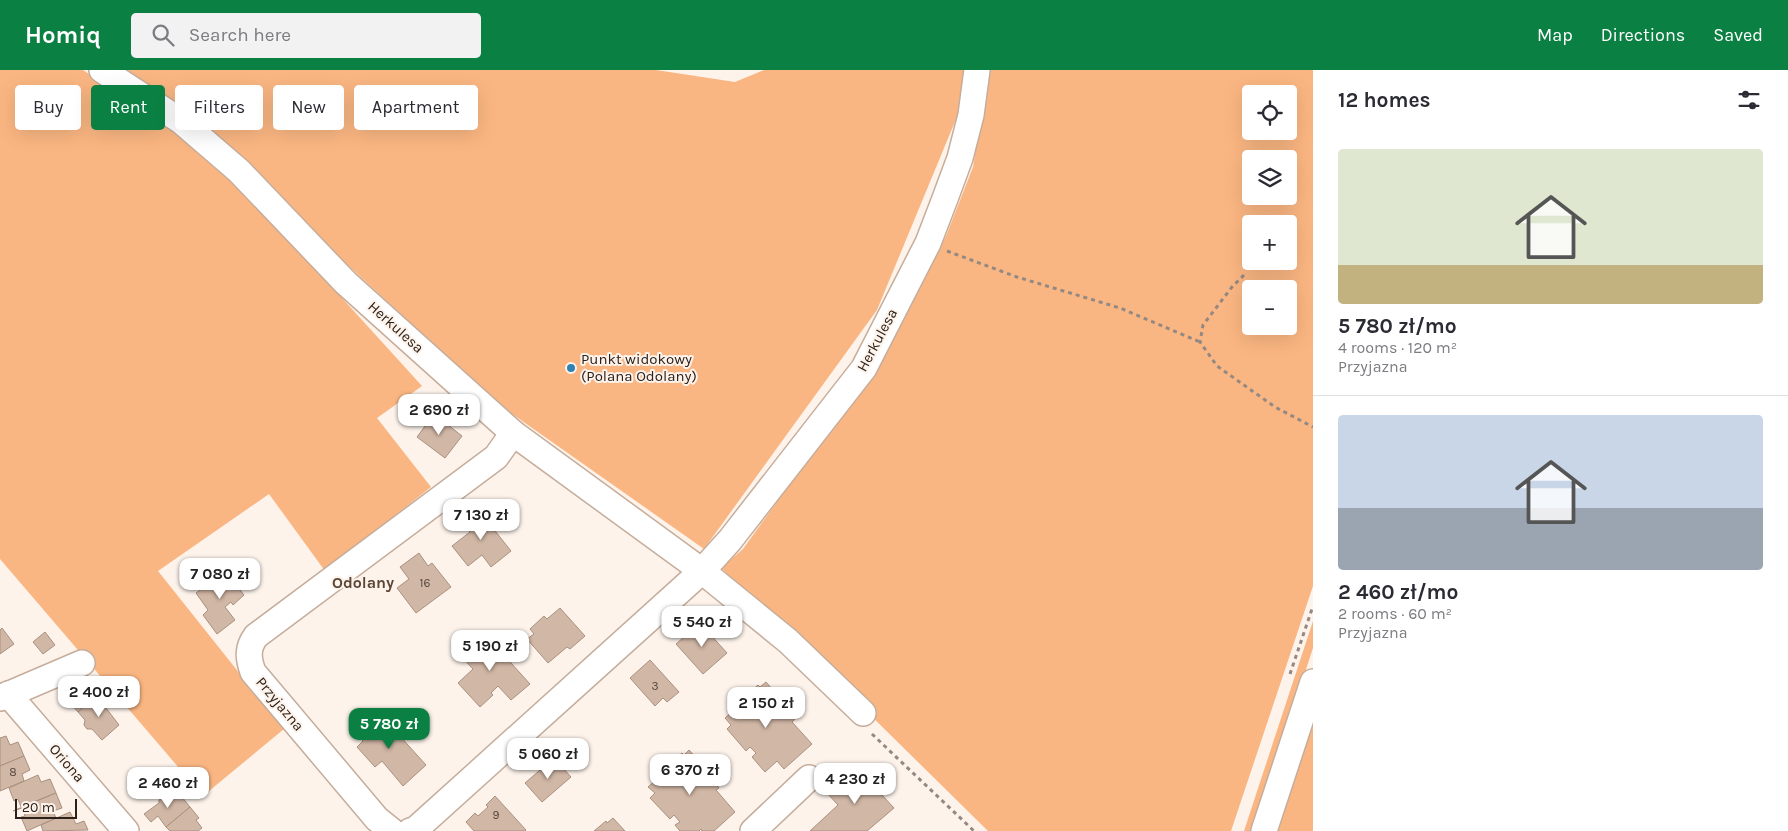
<!DOCTYPE html>
<meta charset="utf-8">
<style>
:root{--surface:#fff;--page:#f2f2f3;--text:#2b2b33;--muted:#7c7c81;--line:#e1e1e2;--accent:#0b8043}
body{margin:0;font-family:Karla,sans-serif;background:var(--page);color:var(--text);height:100vh;display:flex;flex-direction:column;font-size:19px;white-space:nowrap}
*{box-sizing:border-box;margin:0}
p{font-size:16px;color:var(--muted)}
.icon{flex:none;width:28px;height:28px;fill:none;stroke:currentColor;stroke-width:2;stroke-linecap:round;stroke-linejoin:round}
.map{position:relative;flex:1;overflow:hidden}
.drawer{display:flex;flex-direction:column;background:var(--surface);width:475px}
.drawer>*{flex:none}
.banner{position:absolute;left:15px;top:15px;width:475px;height:45px;display:flex;gap:10px}
.controls{position:absolute;left:1242px;top:15px;display:grid;gap:10px}
.controls a{display:grid;place-items:center;width:55px;height:55px;border-radius:5px;background:var(--surface);box-shadow:0 5px 20px #0002;font-size:25px}
.scale{position:absolute;left:15px;bottom:12px;width:62px;box-sizing:border-box;padding-left:5px;border:2px solid #2b211a;border-top:0;font-size:14px;line-height:18px;white-space:nowrap;color:#2b211a;-webkit-text-stroke:4px #fdf3eb;paint-order:stroke}
.price{position:absolute;translate:-50% -42px;padding:0 11px;border-radius:10px;background:#fff;color:#222;font-size:16px;line-height:32px;filter:drop-shadow(0 1px 2px #0008)}
.price::after{content:'';position:absolute;left:50%;top:30px;width:15px;height:11px;margin-left:-8px;background:inherit;clip-path:polygon(0 0,100% 0,50% 100%)}
.price.current{background:var(--accent);color:#fff}
ul{padding:0;list-style:none}
li{display:grid;align-content:center;gap:10px;height:265px;padding:0 25px}
li+li{border-top:1px solid var(--line)}
li span{display:grid;place-items:center;height:155px;border-radius:5px;color:#555}
li>.icon{margin-inline-start:auto}
span .icon{width:90px;height:90px;fill:#fffc;stroke-width:1}
li b{font-size:21px}
h2{display:flex;justify-content:space-between;align-items:center;height:60px;padding:0 25px;font-size:21px}
.pill{padding:0 18px;border-radius:5px;background:var(--surface);box-shadow:0 5px 20px #0002;font-size:18px;line-height:45px}
.pill.current{background:var(--accent);color:#fff}
header{display:flex;align-items:center;gap:30px;box-sizing:border-box;height:70px;padding:0 25px;background:var(--accent);color:#fff}
header strong{font-size:24px}
nav{display:flex;gap:28px;margin-inline-start:auto;font-size:18px}
.search{width:350px;height:45px;background:var(--page);display:flex;align-items:center;gap:12px;box-sizing:border-box;padding:0 18px;border-radius:5px;color:var(--muted);font-size:19px}
main{display:flex;flex:1;min-height:0}
.map>svg:first-child{display:block}
.green{fill:#fab682;fill-rule:evenodd}
.building{fill:#d1b7a5;stroke:#a9917f}
.lines{fill:none;stroke-linecap:round;stroke-linejoin:round}
.minor-casing{stroke:#c6ad9b;stroke-width:28}
.path{stroke:#938982;stroke-width:3;stroke-dasharray:4 4;stroke-linecap:butt}
.minor{stroke:#fff;stroke-width:25}
.poi-dot{fill:#2f83b3;stroke:#fdf3eb;stroke-width:2}
.labels{text-anchor:middle;stroke-width:4;stroke-linejoin:round;paint-order:stroke}
.number-label{font-size:12px;fill:#54463d}
.street-label{font-size:15px;fill:#2b211a;stroke:#fdf3eb}
.poi-label{font-size:15px;fill:#2b211a;stroke:#fdf3eb;text-anchor:start}
.neighbourhood-label{font-size:16px;font-weight:bold;fill:#5b4536;stroke:#fdf3eb}
</style>
<header>
<strong>Homiq</strong>
<div class="search"><svg class="icon" aria-label="search" viewBox="0 0 24 24"><circle cx="10" cy="10" r="6"/><path d="M15 15l6 6"/></svg>Search here</div>
<nav><a>Map</a><a>Directions</a><a>Saved</a></nav>
</header>
<main>
<div class="map">
<svg width="1313" height="761" viewBox="0 0 1313 761">
<rect width="100%" height="100%" fill="#fdf3eb"/>
<g class="green">
<polygon points="0,0 83,0 192,73 292,173 422,316 377,348 431,417 325,501 269,424 158,501 284,659 203,726 0,489"/>
<polygon points="121,0 656,0 735,12 764,0 968,0 966,25 877,240 704,479 501,336 316,166 182,31 180,41"/>
<path d="M989,0H1313V516L1231,761H988L721,498L743,479L890,275L946,166L973,97ZM1251,24H1289V61H1251ZM1251,89H1289V126H1251ZM1251,154H1289V191H1251ZM1251,219H1289V256H1251Z"/>
<polygon points="1313,551 1313,578 1267,719 1251,761 1244,761"/>
<polygon points="1313,644 1313,761 1274,761"/>
</g>
<g class="building">
<polygon points="434,344 462,366 445,388 417,367"/>
<polygon points="477,438 511,481 491,497 482,485 468,496 452,476 470,462 461,450"/>
<polygon points="419,483 428,496 432,493 451,517 416,543 397,518 409,509 400,497"/>
<polygon points="222,499 224,502 225,501 244,525 233,535 231,532 225,537 235,550 217,564 203,545 208,540 196,523 212,511 210,508"/>
<polygon points="560,538 585,566 570,579 567,577 548,593 527,569 534,564 530,559 544,546 547,549"/>
<polygon points="700,553 727,583 703,604 676,574"/>
<polygon points="2,558 14,574 0,584 0,560"/>
<polygon points="45,562 55,575 43,584 33,572"/>
<polygon points="483,562 530,614 511,630 498,616 491,623 493,625 480,637 458,613 473,599 459,584"/>
<polygon points="650,590 679,622 667,632 663,628 655,636 630,608"/>
<polygon points="766,612 778,626 773,631 781,642 791,635 786,639 795,649 792,652 812,674 784,699 777,691 765,702 752,687 756,683 750,677 746,681 727,659 731,655 725,648 733,641 731,639 758,615 760,617"/>
<polygon points="78,627 85,636 78,642 70,633"/>
<polygon points="95,627 99,632 103,628 109,635 106,638 119,655 102,670 92,659 87,659 84,655 85,650 78,642"/>
<polygon points="380,644 426,695 403,716 382,691 375,697 357,677 363,671 357,665"/>
<polygon points="6,666 10,675 18,672 24,686 0,696 0,668"/>
<polygon points="689,680 702,694 697,699 705,710 714,703 710,707 719,718 716,720 735,742 714,761 702,761 701,759 699,761 680,761 675,755 680,752 674,745 670,749 650,728 655,723 648,717 656,710 654,708 682,683 684,685"/>
<polygon points="24,686 30,700 22,704 24,711 0,721 0,696"/>
<polygon points="554,688 571,707 542,732 525,713"/>
<polygon points="856,696 870,711 873,708 885,721 881,724 894,738 867,761 810,761 838,735 827,723"/>
<polygon points="38,705 41,712 50,709 56,723 21,737 18,729 14,731 9,718"/>
<polygon points="172,721 178,729 181,726 190,737 166,757 158,746 151,752 144,744 159,733 159,730"/>
<polygon points="56,723 62,738 53,741 56,748 27,761 21,747 25,746 22,738 13,741"/>
<polygon points="495,726 526,760 525,761 474,761 466,752 475,743 478,746 488,737 486,735"/>
<polygon points="190,737 199,748 196,750 202,758 198,761 170,761 166,757"/>
<polygon points="70,742 76,754 84,751 88,760 43,761 41,755"/>
<polygon points="613,748 625,761 594,761 606,751 607,753"/>
</g>
<g class="lines">
<g class="minor-casing">
<g id="minor">
<polyline points="102,0 181,51 239,101 346,213 513,363 702,501 788,571 863,643"/>
<polyline points="8,624 126,761"/>
<polyline points="0,628 82,593"/>
<path d="M392,761L377,749L253,602C248,588 247,578 256,566L496,387L513,363"/>
<polyline points="410,761 416,759 702,501 730,470 864,298 928,173 946,126 960,88 971,45 977,0"/>
<polyline points="753,761 809,708"/>
<polyline points="1264,761 1313,612"/>
</g>
</g>
<g class="path">
<polyline points="947,181 1017,207 1120,238 1200,272"/>
<polyline points="1244,205 1232,217 1203,255 1200,272 1217,296 1275,337 1313,357"/>
<polyline points="1290,604 1313,536"/>
<polyline points="872,664 974,761"/>
</g>
<use href="#minor" class="minor"/>
</g>
<circle class="poi-dot" cx="571" cy="298" r="5"/>
<g class="labels">
<g class="number-label">
<text x="425" y="517">16</text>
<text x="655" y="620">3</text>
<text x="13" y="706">8</text>
<text x="496" y="749">9</text>
</g>
<g class="street-label">
<text transform="translate(396 257) rotate(42)" y="5">Herkulesa</text>
<text transform="translate(877 270) rotate(-62)" y="5">Herkulesa</text>
<text transform="translate(280 634) rotate(50)" y="5">Przyjazna</text>
<text transform="translate(67 693) rotate(49)" y="5">Oriona</text>
</g>
<g class="poi-label">
<text x="581" y="294">Punkt widokowy<tspan x="581" dy="17">(Polana Odolany)</tspan></text>
</g>
<g class="neighbourhood-label">
<text x="363" y="518">Odolany</text>
</g>
</g>
</svg>
<div class="controls">
<a><svg class="icon" aria-label="locate" viewBox="0 0 24 24"><circle cx="12" cy="12" r="6"/><path d="M12 2v4M12 18v4M2 12h4M18 12h4"/></svg></a>
<a><svg class="icon" aria-label="layers" viewBox="0 0 24 24"><path d="M12 4l9 5-9 5-9-5zM3 14l9 5 9-5"/></svg></a>
<a>+</a>
<a>−</a>
</div>
<div class="scale">20 m</div>
<b class="price" style="left:439px;top:366px">2 690 zł</b>
<b class="price" style="left:481px;top:471px">7 130 zł</b>
<b class="price" style="left:220px;top:530px">7 080 zł</b>
<b class="price" style="left:702px;top:578px">5 540 zł</b>
<b class="price" style="left:490px;top:602px">5 190 zł</b>
<b class="price" style="left:99px;top:648px">2 400 zł</b>
<b class="price" style="left:766px;top:659px">2 150 zł</b>
<b class="price current" style="left:389px;top:680px">5 780 zł</b>
<b class="price" style="left:548px;top:710px">5 060 zł</b>
<b class="price" style="left:690px;top:726px">6 370 zł</b>
<b class="price" style="left:855px;top:735px">4 230 zł</b>
<b class="price" style="left:168px;top:739px">2 460 zł</b>
<div class="banner">
<a class="pill">Buy</a>
<a class="pill current">Rent</a>
<a class="pill">Filters</a>
<a class="pill">New</a>
<a class="pill">Apartment</a>
</div>
</div>
<section class="drawer">
<h2>12 homes<svg class="icon" aria-label="filters" viewBox="0 0 24 24"><path d="M4 7h16M4 17h16"/><circle cx="9" cy="7" r="2"/><circle cx="15" cy="17" r="2"/></svg></h2>
<ul>
<li><span style="background:linear-gradient(#dfe7d0 75%,#c2b280 0)"><svg class="icon" aria-label="home" viewBox="0 0 24 24"><path d="M3 11l9-7 9 7M6 9v11h12V9"/></svg></span><div><b>5 780 zł/mo</b><p>4 rooms · 120 m²</p><p>Przyjazna</p></div></li>
<li><span style="background:linear-gradient(#c9d6e8 60%,#9aa5b1 0)"><svg class="icon" aria-label="home" viewBox="0 0 24 24"><path d="M3 11l9-7 9 7M6 9v11h12V9"/></svg></span><div><b>2 460 zł/mo</b><p>2 rooms · 60 m²</p><p>Przyjazna</p></div></li>
</ul>
</section>
</main>
